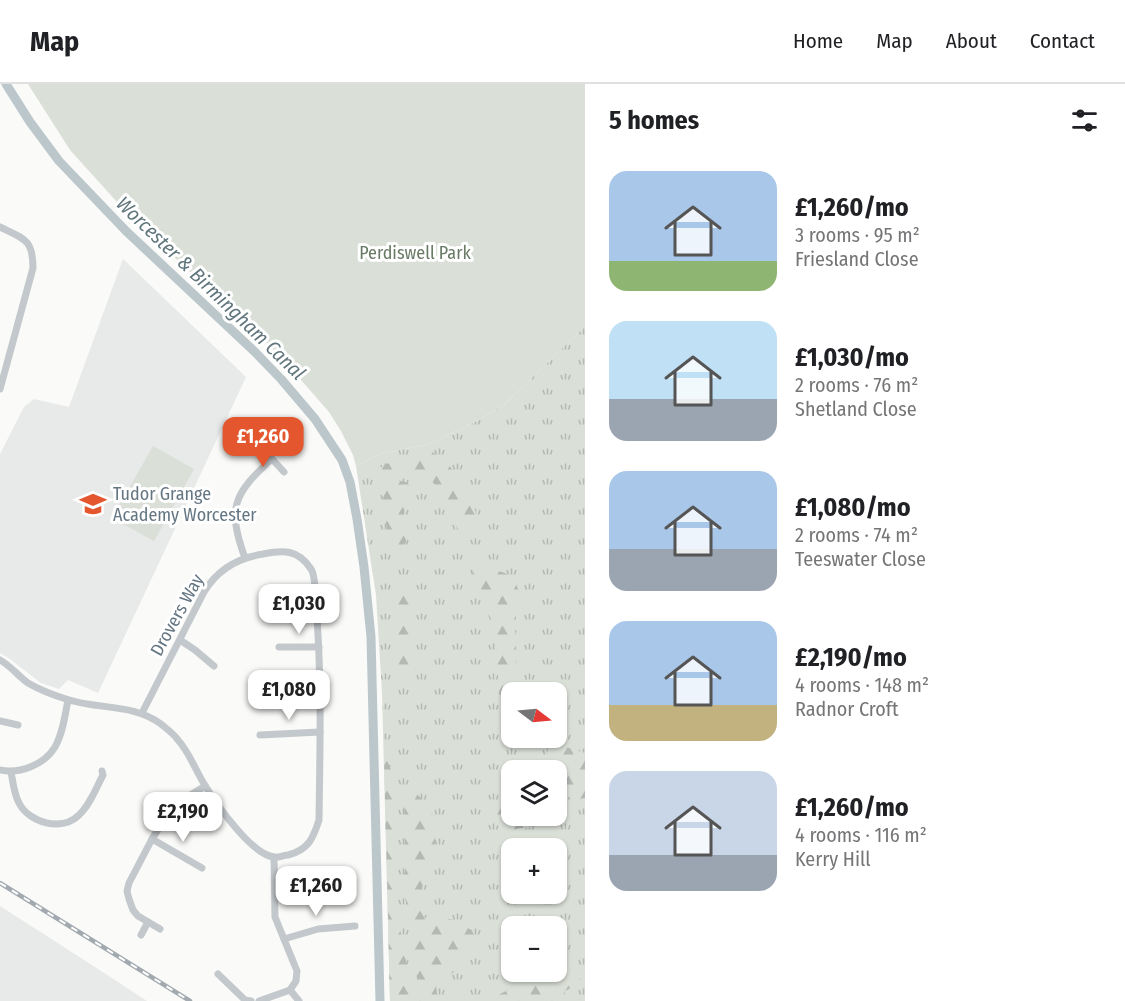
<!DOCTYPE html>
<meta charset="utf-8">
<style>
:root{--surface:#fff;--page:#f6f6f6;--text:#202124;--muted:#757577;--line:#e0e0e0;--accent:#e4572e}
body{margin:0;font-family:"Fira Sans Condensed",sans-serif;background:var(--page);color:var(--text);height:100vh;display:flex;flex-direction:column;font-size:22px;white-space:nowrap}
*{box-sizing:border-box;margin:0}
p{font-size:20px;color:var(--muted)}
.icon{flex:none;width:33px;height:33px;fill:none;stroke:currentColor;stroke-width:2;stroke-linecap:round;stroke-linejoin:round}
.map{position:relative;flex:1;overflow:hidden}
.panel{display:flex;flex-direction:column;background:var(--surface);width:540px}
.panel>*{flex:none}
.needle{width:39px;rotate:106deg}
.controls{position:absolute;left:501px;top:598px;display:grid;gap:12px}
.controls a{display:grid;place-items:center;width:66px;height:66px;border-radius:12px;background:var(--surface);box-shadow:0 2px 4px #0004;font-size:30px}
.price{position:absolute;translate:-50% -51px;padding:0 14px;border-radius:12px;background:#fff;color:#222;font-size:20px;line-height:39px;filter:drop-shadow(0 2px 3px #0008)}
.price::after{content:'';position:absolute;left:50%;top:36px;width:18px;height:14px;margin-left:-9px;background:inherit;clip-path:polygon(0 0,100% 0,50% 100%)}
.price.selected{background:var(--accent);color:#fff}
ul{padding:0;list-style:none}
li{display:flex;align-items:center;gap:18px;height:150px;padding:0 24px}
li span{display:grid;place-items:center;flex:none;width:168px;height:120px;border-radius:18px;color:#555}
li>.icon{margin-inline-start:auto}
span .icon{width:72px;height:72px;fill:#fffc;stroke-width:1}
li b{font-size:26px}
h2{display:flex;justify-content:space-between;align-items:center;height:72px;padding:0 24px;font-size:26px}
header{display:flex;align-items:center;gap:36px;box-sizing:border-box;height:84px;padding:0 30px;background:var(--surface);border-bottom:2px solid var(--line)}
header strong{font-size:28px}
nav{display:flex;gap:33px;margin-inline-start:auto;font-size:21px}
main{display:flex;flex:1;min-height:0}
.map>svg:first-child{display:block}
.built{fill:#e8e9e9}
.grass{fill:url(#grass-tufts);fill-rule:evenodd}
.forest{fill:url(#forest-firs)}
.green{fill:#dadfd7}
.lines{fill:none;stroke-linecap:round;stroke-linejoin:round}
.canal{stroke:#bbc7cb;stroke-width:9}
.street{stroke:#c3c8cc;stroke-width:7}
.rail-casing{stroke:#a2aab0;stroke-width:4.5}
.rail{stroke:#fff;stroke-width:2;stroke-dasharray:7;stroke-linecap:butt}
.labels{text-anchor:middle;stroke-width:6;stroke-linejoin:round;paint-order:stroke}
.park-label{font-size:18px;fill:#687a64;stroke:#fff}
.poi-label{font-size:18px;fill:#657683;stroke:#fff;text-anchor:start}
.street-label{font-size:18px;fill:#657683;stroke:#fff}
.water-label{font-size:20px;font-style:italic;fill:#60757c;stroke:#fff}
</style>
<header>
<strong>Map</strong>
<nav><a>Home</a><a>Map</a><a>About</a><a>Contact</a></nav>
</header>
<main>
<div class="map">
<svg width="585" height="917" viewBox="0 0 585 917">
<defs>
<pattern id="grass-tufts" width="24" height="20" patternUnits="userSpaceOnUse" patternTransform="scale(1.5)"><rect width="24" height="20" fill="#dadfd7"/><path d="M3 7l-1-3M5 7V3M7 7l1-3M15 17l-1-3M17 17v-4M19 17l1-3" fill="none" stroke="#b4b9b4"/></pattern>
<pattern id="forest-firs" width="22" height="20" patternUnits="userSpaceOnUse" patternTransform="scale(1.5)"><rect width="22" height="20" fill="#dadfd7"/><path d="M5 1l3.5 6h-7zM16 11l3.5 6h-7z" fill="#b4b9b4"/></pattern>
</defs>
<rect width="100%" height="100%" fill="#fafaf8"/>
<g class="built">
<polygon points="123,175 246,293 98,609 68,596 59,605 41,599 10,575 0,569 0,370 24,323 34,315 69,323"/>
<polygon points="0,822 95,883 147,917 0,917"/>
</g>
<path class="grass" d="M585,242V917H390L382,609L376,511L356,382L380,370L429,360L473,339L505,320ZM512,609H556V654H512ZM512,687H556V732H512ZM512,765H556V810H512ZM512,843H556V888H512Z"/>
<g class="forest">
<path d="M431,367C436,371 442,374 446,378C454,386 476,420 476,431C476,442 471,453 462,458C455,438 445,408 428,394C418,386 405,382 394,376Z"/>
<path d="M391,379L394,395L412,400L400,412C405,427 406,443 406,459L397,464L389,465L380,385L384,380Z"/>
<path d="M464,461C473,466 474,475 482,481C491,488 504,486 512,493C514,495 517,502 518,505C519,517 516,530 515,542C515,556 518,570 515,584C513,598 506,610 500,623L496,561L491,536L480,510Z"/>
<polygon points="391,495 413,501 413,591 416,600 412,603 401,597 397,571"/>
<path d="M563,662L585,669V714C576,717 566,710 557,713L556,687H537L545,677L548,665Z"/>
<path d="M384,669L393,691L394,712L396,766L392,791L394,816L411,902L416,904L417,894L408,826L401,799L405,787V768L404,710L419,712L430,726L436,737L435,759L422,803L419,825L425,834L436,835L443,834L456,836L471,846L478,857C465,879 457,886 436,902L438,916L447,917H390Z"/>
<polygon points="511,705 512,732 525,732 530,744 520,744 506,748 491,736 492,726 489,720 502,714"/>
<path d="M526,751L542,759L540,765H512V802H510L505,792C506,787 508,783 510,778C514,765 508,755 526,751Z"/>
<path d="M537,888H555L557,893C565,893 572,888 580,889L581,899L565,907L564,917H486L520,900Z"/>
</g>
<g class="green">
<polygon points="28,0 585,0 585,242 505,320 473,339 429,360 380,370 356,382 353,371 341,347 329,328 280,272 127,129 70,66"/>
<polygon points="153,362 194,385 154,457 112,434"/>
</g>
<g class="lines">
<polyline class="canal" points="6,0 30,38 59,77 126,147 256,269 281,295 315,335 342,376 350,398 357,435 364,483 371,553 380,917"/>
<g class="street">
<path d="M0,143C24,155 33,155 33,184L0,305"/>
<polyline points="263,363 272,375 284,388"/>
<path d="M245,474C227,424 233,410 272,375"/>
<polyline points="180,556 195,566 214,582"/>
<polyline points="279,563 319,563"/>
<path d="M0,576C11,582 18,592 28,599C40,606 53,611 66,615C98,626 133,619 161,640C167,645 174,650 178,656C190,669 196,688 206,703C217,721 252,771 274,773C278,774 284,771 288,771C308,766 313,755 319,736C320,664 322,593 316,521C315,511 316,492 311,485C298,465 283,466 263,470C237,474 217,486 204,508L142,629"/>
<polyline points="0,637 18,641"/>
<polyline points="260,651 320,648"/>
<path d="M0,686C20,690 44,681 55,663C63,649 65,631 68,616"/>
<path d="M11,688C13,698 14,710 19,719C29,739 62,748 79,731C90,721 96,704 103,691L102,687"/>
<polyline points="152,755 202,784"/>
<polyline points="160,845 138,832 133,826 129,815 127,807 129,799 152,755 173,722 205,702"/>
<polyline points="141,851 148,838"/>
<polyline points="284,855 318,845 355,842"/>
<polyline points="218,890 245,916 251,917"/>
<polyline points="290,906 299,917"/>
<polyline points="259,917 290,906 296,897 297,887 275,833 274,773"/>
</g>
<g class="rail-casing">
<polyline id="rail" points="0,799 190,917"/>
</g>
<use href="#rail" class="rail"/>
</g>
<defs>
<g id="school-bare" transform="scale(2.07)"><path d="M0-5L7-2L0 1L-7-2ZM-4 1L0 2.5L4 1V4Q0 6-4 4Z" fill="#e4572e" stroke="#fff" stroke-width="2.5" paint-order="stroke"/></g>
</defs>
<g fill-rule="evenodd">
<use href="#school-bare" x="93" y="420"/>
</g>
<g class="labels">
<g class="park-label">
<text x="415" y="175">Perdiswell Park</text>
</g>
<g class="poi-label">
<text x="113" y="416">Tudor Grange<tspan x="113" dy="21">Academy Worcester</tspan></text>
</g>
<g class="street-label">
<text transform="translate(177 531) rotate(-61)" y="6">Drovers Way</text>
</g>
<g class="water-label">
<text transform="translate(211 204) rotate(44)" y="7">Worcester &amp; Birmingham Canal</text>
</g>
</g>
</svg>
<div class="controls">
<a><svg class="needle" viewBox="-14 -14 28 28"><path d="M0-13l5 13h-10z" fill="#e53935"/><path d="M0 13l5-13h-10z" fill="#757577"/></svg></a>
<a><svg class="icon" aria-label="layers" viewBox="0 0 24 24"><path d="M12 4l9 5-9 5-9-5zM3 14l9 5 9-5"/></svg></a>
<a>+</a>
<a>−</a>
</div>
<b class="price selected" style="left:263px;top:384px">£1,260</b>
<b class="price" style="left:299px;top:551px">£1,030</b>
<b class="price" style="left:289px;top:637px">£1,080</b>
<b class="price" style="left:183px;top:759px">£2,190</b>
<b class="price" style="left:316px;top:833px">£1,260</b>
</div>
<section class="panel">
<h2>5 homes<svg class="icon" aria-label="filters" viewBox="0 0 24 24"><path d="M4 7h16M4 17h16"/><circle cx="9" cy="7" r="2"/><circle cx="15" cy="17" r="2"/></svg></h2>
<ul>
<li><span style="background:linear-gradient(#a9c7e8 75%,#8fb573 0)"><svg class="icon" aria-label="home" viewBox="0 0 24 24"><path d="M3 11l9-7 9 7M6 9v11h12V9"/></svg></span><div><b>£1,260/mo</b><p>3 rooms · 95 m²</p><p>Friesland Close</p></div></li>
<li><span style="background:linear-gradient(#bfe0f5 65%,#9aa5b1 0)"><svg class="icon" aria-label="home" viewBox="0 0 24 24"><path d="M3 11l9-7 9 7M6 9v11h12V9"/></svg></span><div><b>£1,030/mo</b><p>2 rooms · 76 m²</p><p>Shetland Close</p></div></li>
<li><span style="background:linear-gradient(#a9c7e8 65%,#9aa5b1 0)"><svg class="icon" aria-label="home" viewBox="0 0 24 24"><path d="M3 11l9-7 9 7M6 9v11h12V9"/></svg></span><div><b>£1,080/mo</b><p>2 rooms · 74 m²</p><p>Teeswater Close</p></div></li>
<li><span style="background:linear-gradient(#a9c7e8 70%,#c2b280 0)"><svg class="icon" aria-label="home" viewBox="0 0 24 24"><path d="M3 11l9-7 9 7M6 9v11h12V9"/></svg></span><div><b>£2,190/mo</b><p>4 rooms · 148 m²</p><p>Radnor Croft</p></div></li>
<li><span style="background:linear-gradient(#c9d6e8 70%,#9aa5b1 0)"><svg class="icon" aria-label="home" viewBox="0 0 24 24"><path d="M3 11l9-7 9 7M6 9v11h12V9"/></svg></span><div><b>£1,260/mo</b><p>4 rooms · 116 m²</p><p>Kerry Hill</p></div></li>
</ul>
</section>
</main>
